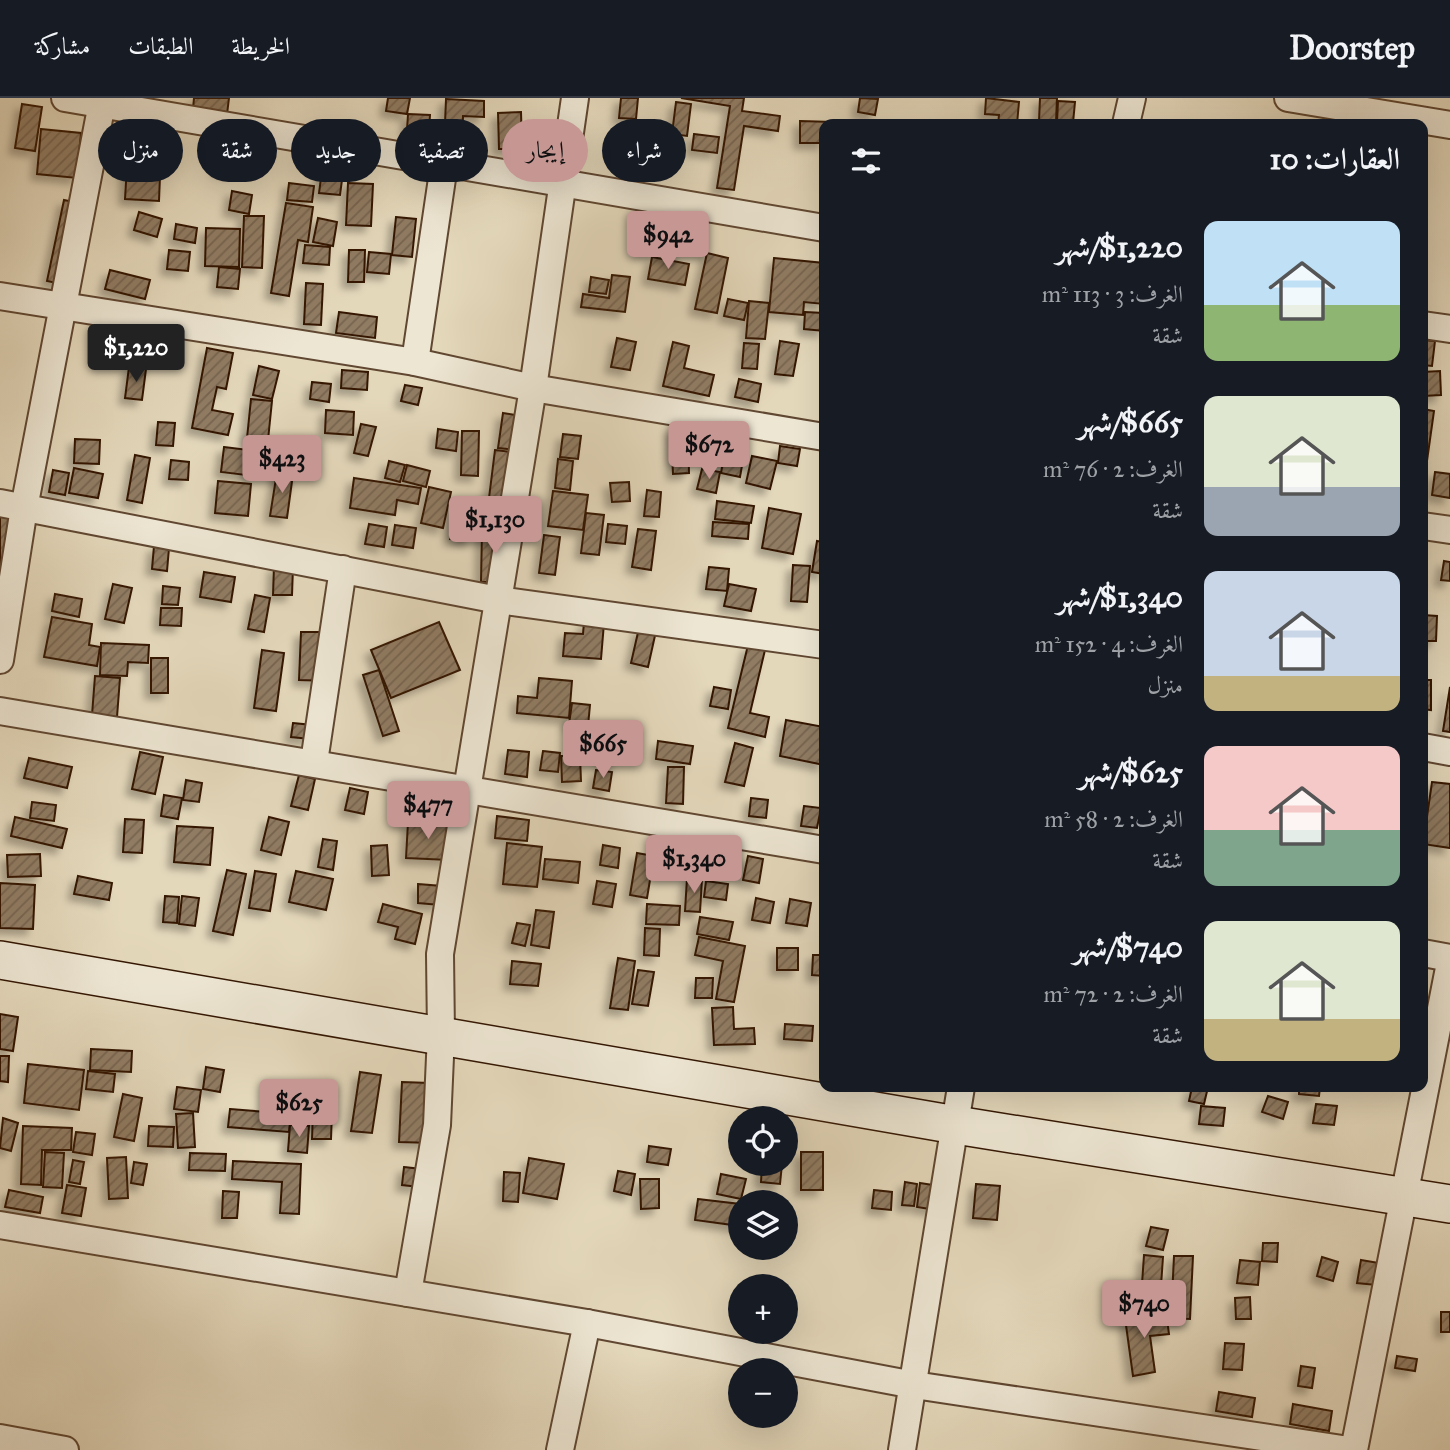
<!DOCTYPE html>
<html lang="ar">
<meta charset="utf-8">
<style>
:root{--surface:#171b24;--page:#242831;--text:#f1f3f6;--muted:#9ea1a6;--line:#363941;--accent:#c59692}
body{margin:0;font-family:"IM FELL Great Primer",Amiri,serif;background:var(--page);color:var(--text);direction:rtl;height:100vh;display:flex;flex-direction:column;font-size:26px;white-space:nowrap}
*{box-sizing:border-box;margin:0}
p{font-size:23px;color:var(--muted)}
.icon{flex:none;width:38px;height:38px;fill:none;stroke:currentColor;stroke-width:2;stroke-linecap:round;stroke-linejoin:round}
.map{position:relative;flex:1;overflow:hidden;direction:ltr}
.sheet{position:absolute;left:819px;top:21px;width:609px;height:973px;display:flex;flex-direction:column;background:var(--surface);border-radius:14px;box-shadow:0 7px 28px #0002;direction:rtl}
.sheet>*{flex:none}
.banner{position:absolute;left:21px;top:21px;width:665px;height:63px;direction:rtl;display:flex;gap:14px}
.controls{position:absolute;left:728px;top:1008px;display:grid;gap:14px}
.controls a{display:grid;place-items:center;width:70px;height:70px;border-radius:50%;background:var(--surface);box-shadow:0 7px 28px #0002;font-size:35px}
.price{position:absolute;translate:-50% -60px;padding:0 16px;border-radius:7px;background:var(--accent);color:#111;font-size:23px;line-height:46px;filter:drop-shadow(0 2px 4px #0008)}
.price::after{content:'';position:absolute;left:50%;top:42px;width:21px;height:16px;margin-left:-10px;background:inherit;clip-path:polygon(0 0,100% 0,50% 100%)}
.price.on{background:#222;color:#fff}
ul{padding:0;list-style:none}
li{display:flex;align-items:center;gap:21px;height:175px;padding:0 28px}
li span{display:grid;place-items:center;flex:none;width:196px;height:140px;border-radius:14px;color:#555}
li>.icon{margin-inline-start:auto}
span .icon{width:84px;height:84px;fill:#fffc;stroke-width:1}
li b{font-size:30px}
h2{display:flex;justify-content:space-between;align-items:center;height:84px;padding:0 28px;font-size:30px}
.chip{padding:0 24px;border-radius:32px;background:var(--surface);box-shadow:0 7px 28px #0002;font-size:24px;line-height:63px}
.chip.on{background:var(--accent);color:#111}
header{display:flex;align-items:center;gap:42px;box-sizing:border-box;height:98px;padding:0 35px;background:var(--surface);border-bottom:2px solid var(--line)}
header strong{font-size:33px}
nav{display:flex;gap:38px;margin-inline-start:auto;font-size:24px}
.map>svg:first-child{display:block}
.building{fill:url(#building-hatch);stroke:#341703;stroke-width:2;filter:url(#shadow)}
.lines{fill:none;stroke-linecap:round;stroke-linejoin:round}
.street-casing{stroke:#604731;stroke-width:30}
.secondary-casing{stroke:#341703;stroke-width:40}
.street{stroke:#ede6d3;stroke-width:26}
.secondary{stroke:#ede6d3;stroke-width:37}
</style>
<header>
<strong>Doorstep</strong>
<nav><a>الخريطة</a><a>الطبقات</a><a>مشاركة</a></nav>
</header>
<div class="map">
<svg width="1450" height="1352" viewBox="0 0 1450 1352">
<defs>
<pattern id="building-hatch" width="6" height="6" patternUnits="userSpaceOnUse" patternTransform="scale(1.75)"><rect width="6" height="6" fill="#907b63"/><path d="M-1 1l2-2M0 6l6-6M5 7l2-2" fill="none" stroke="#76644f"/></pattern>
<filter id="shadow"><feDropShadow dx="-6" dy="6" stdDeviation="3.5" flood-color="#0004"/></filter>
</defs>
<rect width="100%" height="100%" fill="#e4d8bb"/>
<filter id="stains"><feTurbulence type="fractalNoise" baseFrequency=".00286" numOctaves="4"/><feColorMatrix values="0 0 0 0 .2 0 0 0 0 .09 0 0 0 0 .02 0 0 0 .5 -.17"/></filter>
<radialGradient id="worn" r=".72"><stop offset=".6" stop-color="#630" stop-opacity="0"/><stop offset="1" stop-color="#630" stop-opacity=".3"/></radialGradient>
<g class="building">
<polygon points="194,0 229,0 227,16 193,11"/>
<polygon points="388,0 410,0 407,16 386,13"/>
<polygon points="621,0 638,0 636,21 619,20"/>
<polygon points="681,0 744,0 742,13 780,18 778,33 744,28 734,92 717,90 730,8"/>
<polygon points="860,0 878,1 875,17 858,14"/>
<polygon points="986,0 1019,4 1017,26 998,26 999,17 985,16"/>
<polygon points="1040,0 1057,0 1056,24 1039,23"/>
<polygon points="446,1 484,3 484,19 463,18 462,50 444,50"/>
<polygon points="1058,3 1075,4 1073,25 1057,24"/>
<polygon points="676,4 691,6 687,38 672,36"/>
<polygon points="22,6 42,9 35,53 15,50"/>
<polygon points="521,14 522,51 499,51 498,15"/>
<polygon points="408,16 430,17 429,34 407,32"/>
<polygon points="800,23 833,24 833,26 824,26 824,45 800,45"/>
<polygon points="655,30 672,32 668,54 652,51"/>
<polygon points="41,31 81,35 77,80 37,76"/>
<polygon points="694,36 719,39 717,55 692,52"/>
<polygon points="223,48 238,51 234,74 218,71"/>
<polygon points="152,53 161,53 159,103 125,101 127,68 152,69"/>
<polygon points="323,65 344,67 340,97 319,95"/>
<polygon points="289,85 314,88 312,104 287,102"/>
<polygon points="348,85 373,86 371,128 346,127"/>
<polygon points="232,93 252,97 249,116 229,112"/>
<polygon points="64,102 89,107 67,187 47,183"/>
<polygon points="286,105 313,109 308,144 298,142 289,198 271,195"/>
<polygon points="139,114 162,121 157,139 134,132"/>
<polygon points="244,118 264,118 262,170 242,169"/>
<polygon points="396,119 416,121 412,159 392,157"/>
<polygon points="318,120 337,124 333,148 313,144"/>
<polygon points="176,126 197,130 195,145 174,141"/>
<polygon points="206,130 240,131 239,169 205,168"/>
<polygon points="305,147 330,149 329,167 303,165"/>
<polygon points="169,152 190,154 188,173 167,171"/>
<polygon points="349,152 365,152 364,184 348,184"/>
<polygon points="369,154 391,156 389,176 367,174"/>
<polygon points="707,155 728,160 717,215 695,211"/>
<polygon points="652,159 689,166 685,187 648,181"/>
<polygon points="774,160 824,165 824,206 804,204 803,217 769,214"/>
<polygon points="219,169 240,171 238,191 217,189"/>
<polygon points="110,172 150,182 145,201 105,191"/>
<polygon points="612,177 630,179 625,214 581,209 583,196 609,200"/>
<polygon points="591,179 609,182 606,196 589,194"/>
<polygon points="306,185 323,186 321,227 304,226"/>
<polygon points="728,201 748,205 744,222 724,218"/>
<polygon points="749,203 769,205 765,241 746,240"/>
<polygon points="339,214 377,219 375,240 336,235"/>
<polygon points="805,214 824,215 824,233 804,231"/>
<polygon points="118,239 151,245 149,259 115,253"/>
<polygon points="617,240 636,244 630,272 611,269"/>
<polygon points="1423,242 1435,243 1432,268 1423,267"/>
<polygon points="780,243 799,246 793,278 775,276"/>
<polygon points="673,244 689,248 684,270 714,277 709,298 663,288"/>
<polygon points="744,245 759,246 757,271 742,270"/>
<polygon points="207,250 233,255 226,291 217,289 212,312 233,316 228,337 192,330"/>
<polygon points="259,268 279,273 272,301 253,297"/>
<polygon points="129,269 146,271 142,302 125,300"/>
<polygon points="342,272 368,274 367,292 341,290"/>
<polygon points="1440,273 1441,297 1423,298 1423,274"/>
<polygon points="739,281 761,286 758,304 735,299"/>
<polygon points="312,284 331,286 329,304 310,301"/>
<polygon points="405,287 422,290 418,307 401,303"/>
<polygon points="251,301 272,303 268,342 247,340"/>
<polygon points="1423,311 1434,313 1426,370 1423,370"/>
<polygon points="326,312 354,314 353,337 325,335"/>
<polygon points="503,315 522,318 517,352 498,350"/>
<polygon points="158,324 175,325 173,348 156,347"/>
<polygon points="361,326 376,329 368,358 354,355"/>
<polygon points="671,330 688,330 689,375 673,376"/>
<polygon points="438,331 458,334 456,353 436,350"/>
<polygon points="462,333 479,333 478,378 461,377"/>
<polygon points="563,336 581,338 578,361 560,359"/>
<polygon points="75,341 100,342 99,366 74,365"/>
<polygon points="780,348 800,351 797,368 778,365"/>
<polygon points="224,349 257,353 254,378 221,374"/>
<polygon points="495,352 520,355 514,403 489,400"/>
<polygon points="135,357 150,360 142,405 127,402"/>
<polygon points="724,358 743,362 740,379 721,375"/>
<polygon points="752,358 777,363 770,391 746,385"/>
<polygon points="558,361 573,363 570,392 555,390"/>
<polygon points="171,362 189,364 188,382 169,381"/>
<polygon points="389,363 405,367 400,384 385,380"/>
<polygon points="407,367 430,373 426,389 403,383"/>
<polygon points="74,370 103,376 98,400 69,395"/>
<polygon points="702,371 720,374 716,395 697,391"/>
<polygon points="53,372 69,375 65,397 49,394"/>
<polygon points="277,374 293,376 287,420 270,418"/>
<polygon points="1435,374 1450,376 1450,400 1432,397"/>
<polygon points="354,380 421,390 418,406 397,402 395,417 350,410"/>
<polygon points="218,383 251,386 248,418 215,415"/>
<polygon points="629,384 630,403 612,404 610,385"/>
<polygon points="429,389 451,394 443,430 421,425"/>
<polygon points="647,392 661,394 659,419 644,418"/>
<polygon points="553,393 588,397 583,432 548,428"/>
<polygon points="717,403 754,408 751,425 715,421"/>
<polygon points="452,407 491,409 490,429 472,428 471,442 450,441"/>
<polygon points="769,410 801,416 793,456 762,450"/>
<polygon points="586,415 604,417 599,457 581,455"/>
<polygon points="0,416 29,419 23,474 0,472"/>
<polygon points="713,424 749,426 748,441 712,438"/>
<polygon points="369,426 387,429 384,449 365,446"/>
<polygon points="608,426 627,428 625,446 606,444"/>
<polygon points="395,427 416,430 413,450 392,447"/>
<polygon points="638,431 656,433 651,472 632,469"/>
<polygon points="482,432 510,433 509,484 481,484"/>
<polygon points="544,437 560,439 555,477 539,475"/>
<polygon points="817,443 824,444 824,476 812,474"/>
<polygon points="154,448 169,450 167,473 152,471"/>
<polygon points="1444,463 1450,464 1450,483 1441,482"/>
<polygon points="793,467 810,468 807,504 791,503"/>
<polygon points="274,468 293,469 292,497 273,497"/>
<polygon points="709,469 729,471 727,493 706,491"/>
<polygon points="204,474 235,479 231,504 200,499"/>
<polygon points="113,486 132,490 124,525 105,521"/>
<polygon points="729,486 756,491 751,513 724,508"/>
<polygon points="163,488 180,490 178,507 162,506"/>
<polygon points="55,496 82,501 79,519 52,513"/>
<polygon points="255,497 270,500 264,534 248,531"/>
<polygon points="161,510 182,510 181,528 160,527"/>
<polygon points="1423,517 1437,518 1436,543 1423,543"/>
<polygon points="52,519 92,526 89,547 100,549 97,568 44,559"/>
<polygon points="439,524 460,572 391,600 371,552"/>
<polygon points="584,524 604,525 601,561 563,558 565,535 583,536"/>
<polygon points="639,530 656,533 648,569 631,565"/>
<polygon points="301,534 330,534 329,583 299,582"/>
<polygon points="101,545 149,547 148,565 128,564 127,578 100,577"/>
<polygon points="748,547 765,552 750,615 769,619 765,639 728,630"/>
<polygon points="262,552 284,555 276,613 254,610"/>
<rect x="151" y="560" width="17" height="35"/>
<polygon points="379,572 399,633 383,638 363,577"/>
<polygon points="95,578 120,580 117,619 92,617"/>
<polygon points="539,580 572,583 569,620 517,615 518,598 537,600"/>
<polygon points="1423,582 1431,582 1431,612 1423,611"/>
<polygon points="714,589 731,592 728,611 710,608"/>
<polygon points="1450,589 1450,634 1443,633"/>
<polygon points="572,605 590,607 588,628 569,626"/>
<polygon points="786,622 824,629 824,667 780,658"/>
<polygon points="293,625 312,627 310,641 291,639"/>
<polygon points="603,636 618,637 616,658 601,656"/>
<polygon points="658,643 693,648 690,666 656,661"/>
<polygon points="735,645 753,650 744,688 725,684"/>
<polygon points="508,652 529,654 527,679 505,676"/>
<polygon points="543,653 560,655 558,674 540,672"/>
<polygon points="140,654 163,659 155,696 132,691"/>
<polygon points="561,658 580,658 581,683 562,684"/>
<polygon points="29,660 72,669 67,690 24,680"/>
<polygon points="668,669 684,669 683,706 666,705"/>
<polygon points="596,672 612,674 609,693 593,690"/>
<polygon points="299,677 315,681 308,712 291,708"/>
<polygon points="186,682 202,685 199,704 183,702"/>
<polygon points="1432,684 1450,686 1450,750 1423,746"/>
<polygon points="350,690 368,694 364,716 345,712"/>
<polygon points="164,697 182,700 178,721 161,718"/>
<polygon points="751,700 768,702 766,720 749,718"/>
<polygon points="32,704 56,707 54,723 30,720"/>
<polygon points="804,708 821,710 817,730 801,728"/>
<polygon points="497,718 529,722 527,743 495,740"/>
<polygon points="15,719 67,731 62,750 11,738"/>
<polygon points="269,719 289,724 281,757 261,752"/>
<polygon points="125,721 144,722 142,755 123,754"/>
<polygon points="408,724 451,727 449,762 406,760"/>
<polygon points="177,728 213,730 210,767 174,764"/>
<polygon points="323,741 337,743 333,772 318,769"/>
<polygon points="507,745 542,749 537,789 503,786"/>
<polygon points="387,747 389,777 372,778 371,748"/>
<polygon points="603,747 620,750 618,770 600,767"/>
<polygon points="711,753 734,756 732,774 708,771"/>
<polygon points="637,755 654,758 647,800 630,797"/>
<polygon points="40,756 41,778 8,779 7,757"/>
<polygon points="748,758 763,761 759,785 743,782"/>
<polygon points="545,761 580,764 578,785 543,781"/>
<polygon points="227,772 246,776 233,837 213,833"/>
<polygon points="255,773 276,776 270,813 249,810"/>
<polygon points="296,773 333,781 326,812 289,804"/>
<polygon points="78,778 112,785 109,802 74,796"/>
<polygon points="687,780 702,781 700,814 685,813"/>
<polygon points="597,783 616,786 612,809 593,806"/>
<polygon points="706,783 728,786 726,802 704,799"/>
<polygon points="0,785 35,787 33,831 0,830"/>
<polygon points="418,786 442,788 440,807 418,805"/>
<polygon points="165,798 179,799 177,825 163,824"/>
<polygon points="182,798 199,800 195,828 179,826"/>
<polygon points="756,800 774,804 770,825 752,822"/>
<polygon points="790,801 811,805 807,828 786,825"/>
<polygon points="383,806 422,816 415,846 395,841 398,829 378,824"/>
<polygon points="647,806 680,808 679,827 646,826"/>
<polygon points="536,812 554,814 549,850 531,847"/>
<polygon points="700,819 733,824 729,842 697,836"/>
<polygon points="517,825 530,827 525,848 512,845"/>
<polygon points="645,830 660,831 659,858 644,857"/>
<polygon points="699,839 745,848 734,904 716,901 723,863 695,857"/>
<rect x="777" y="850" width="21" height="22"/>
<polygon points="813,857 824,857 824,878 812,877"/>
<polygon points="618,860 635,863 628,912 610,910"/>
<polygon points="512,863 541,866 538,888 510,886"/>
<polygon points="638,872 654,874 648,908 632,906"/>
<polygon points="696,880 713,880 712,900 695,900"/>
<polygon points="733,909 734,931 754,930 755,946 714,947 712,910"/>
<polygon points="0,916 18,919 13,953 0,951"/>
<polygon points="785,926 813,928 812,943 784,941"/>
<polygon points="91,951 132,953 131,974 90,972"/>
<polygon points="0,958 9,958 8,984 0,983"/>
<polygon points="28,966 84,972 79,1012 24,1005"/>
<polygon points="206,969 224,972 220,994 203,991"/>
<polygon points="88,973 115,976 113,994 86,991"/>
<polygon points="360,974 381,977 372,1035 351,1033"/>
<polygon points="402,984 430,985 433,1045 399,1044"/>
<polygon points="177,989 201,992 198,1014 174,1011"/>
<polygon points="1192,989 1208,989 1204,1006 1189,1003"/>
<polygon points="1299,989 1320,989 1319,998 1299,996"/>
<polygon points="123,996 142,1000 134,1043 114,1039"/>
<polygon points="1268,998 1288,1004 1283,1021 1262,1014"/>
<polygon points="1316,1006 1337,1008 1334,1027 1313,1025"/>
<polygon points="1201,1008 1225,1010 1223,1028 1199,1026"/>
<polygon points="230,1011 291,1016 289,1034 228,1029"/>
<polygon points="313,1013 332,1014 331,1041 312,1041"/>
<polygon points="193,1015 195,1049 178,1050 176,1016"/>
<polygon points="3,1020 18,1025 11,1053 0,1050"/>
<polygon points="290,1027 309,1028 307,1055 288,1053"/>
<polygon points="23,1028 72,1030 71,1052 42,1052 41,1087 21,1086"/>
<polygon points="149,1028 174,1029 173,1049 148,1048"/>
<polygon points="76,1034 95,1036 92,1057 73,1054"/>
<polygon points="649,1048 671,1051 668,1067 647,1064"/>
<polygon points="45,1054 64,1055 62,1090 43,1089"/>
<rect x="801" y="1054" width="22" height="38"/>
<polygon points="190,1055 226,1056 225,1073 189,1072"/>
<polygon points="126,1059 128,1100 109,1101 107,1060"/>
<polygon points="529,1060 564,1066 557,1101 523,1095"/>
<polygon points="73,1062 84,1064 80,1086 69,1084"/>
<polygon points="233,1063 301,1066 299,1116 280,1115 282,1084 232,1081"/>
<polygon points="134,1064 147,1066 143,1087 131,1085"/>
<polygon points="762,1066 782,1066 780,1086 761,1084"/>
<polygon points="404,1069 421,1071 419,1089 402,1087"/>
<polygon points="618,1073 635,1076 631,1097 614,1093"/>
<polygon points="504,1074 520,1075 518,1104 503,1103"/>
<polygon points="721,1076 746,1081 741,1101 717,1096"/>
<polygon points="640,1081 659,1081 659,1110 641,1111"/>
<polygon points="905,1084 917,1086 914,1108 902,1107"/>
<polygon points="920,1085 940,1088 936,1112 917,1109"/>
<polygon points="976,1086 1000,1088 997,1122 973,1120"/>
<polygon points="67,1087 86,1090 81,1118 62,1115"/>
<polygon points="9,1092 43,1099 40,1115 5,1109"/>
<polygon points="874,1092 892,1094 891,1112 872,1110"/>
<polygon points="223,1093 239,1094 237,1120 222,1120"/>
<polygon points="698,1101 740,1106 740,1128 695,1122"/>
<polygon points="1151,1129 1168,1132 1163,1152 1146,1148"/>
<polygon points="1263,1145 1278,1145 1277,1164 1262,1163"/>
<polygon points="1144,1157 1163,1159 1161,1188 1142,1186"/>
<polygon points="1174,1158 1193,1158 1190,1221 1171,1220"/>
<polygon points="1322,1159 1338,1164 1333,1183 1317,1178"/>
<polygon points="1240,1162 1260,1164 1258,1187 1237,1185"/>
<polygon points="1361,1162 1379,1165 1376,1187 1357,1185"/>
<polygon points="1250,1199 1251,1221 1236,1221 1235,1200"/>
<polygon points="1166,1214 1169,1236 1150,1238 1155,1274 1133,1278 1125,1220"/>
<rect x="1441" y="1214" width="9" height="20"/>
<polygon points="1225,1245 1244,1246 1242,1272 1223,1271"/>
<polygon points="1397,1258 1417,1261 1415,1273 1395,1270"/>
<polygon points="1301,1268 1315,1270 1312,1290 1298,1288"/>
<polygon points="1219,1294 1255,1300 1252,1319 1216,1313"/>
<polygon points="1293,1306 1332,1313 1329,1333 1290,1326"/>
</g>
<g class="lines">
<g class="street-casing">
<g id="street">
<polyline points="65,0 824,130"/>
<polyline points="1288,0 1450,27"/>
<polyline points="1126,26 1132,0"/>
<polyline points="0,198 415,264 533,290 824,339"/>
<polyline points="1423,227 1450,231"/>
<polyline points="415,264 444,67"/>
<polyline points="0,405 498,502 824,547"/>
<polyline points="1423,428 1450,432"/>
<polyline points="0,562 24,410 103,0"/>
<polyline points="0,613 824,752"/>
<polyline points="1423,649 1450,654"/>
<polyline points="314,664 343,471"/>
<polyline points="1423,855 1450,860"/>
<polyline points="0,1127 587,1225 914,1287 1349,1352"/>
<polyline points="408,1195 437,1027 441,936 440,856 533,290 575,0"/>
<polyline points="0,1340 65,1352"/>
<polyline points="560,1352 587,1225"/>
<polyline points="902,1352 961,989"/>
<polyline points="1354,1352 1450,865"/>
</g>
</g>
<g class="secondary-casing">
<polyline id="secondary" points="0,862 956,1027 1450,1106"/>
</g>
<use href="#street" class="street"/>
<use href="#secondary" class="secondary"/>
</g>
<rect width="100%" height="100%" filter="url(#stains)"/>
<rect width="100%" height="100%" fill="url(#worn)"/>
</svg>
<div class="controls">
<a><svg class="icon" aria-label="locate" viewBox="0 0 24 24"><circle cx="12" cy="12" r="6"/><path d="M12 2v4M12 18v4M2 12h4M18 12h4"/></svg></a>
<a><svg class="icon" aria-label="layers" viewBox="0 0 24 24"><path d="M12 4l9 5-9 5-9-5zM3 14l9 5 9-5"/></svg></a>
<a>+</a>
<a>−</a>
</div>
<b class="price" style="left:668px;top:173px">$942</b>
<b class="price on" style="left:136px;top:286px">$1,220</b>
<b class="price" style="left:709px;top:383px">$672</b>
<b class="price" style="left:282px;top:397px">$423</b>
<b class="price" style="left:495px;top:458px">$1,130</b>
<b class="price" style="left:603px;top:682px">$665</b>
<b class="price" style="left:428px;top:743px">$477</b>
<b class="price" style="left:694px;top:797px">$1,340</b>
<b class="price" style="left:299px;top:1041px">$625</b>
<b class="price" style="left:1144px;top:1242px">$740</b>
<div class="banner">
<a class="chip">شراء</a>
<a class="chip on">إيجار</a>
<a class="chip">تصفية</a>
<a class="chip">جديد</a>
<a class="chip">شقة</a>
<a class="chip">منزل</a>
</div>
<section class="sheet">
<h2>العقارات: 10<svg class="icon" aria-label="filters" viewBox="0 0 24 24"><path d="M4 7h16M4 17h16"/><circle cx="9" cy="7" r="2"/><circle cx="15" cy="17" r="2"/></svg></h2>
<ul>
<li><span style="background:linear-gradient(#bfe0f5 60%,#8fb573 0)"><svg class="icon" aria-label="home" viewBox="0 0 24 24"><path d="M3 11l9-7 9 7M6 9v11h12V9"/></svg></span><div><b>$1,220/شهر</b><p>الغرف: 3 · 113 m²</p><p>شقة</p></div></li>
<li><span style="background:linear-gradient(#dfe7d0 65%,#9aa5b1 0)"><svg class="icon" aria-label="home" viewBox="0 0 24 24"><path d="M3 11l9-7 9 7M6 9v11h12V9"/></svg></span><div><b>$665/شهر</b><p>الغرف: 2 · 76 m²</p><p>شقة</p></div></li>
<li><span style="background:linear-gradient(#c9d6e8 75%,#c2b280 0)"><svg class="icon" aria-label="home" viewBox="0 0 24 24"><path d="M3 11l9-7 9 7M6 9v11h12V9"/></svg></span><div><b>$1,340/شهر</b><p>الغرف: 4 · 152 m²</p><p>منزل</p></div></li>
<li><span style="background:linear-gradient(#f6c9c9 60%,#7fa58c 0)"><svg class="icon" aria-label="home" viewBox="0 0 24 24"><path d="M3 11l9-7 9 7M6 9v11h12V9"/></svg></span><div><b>$625/شهر</b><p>الغرف: 2 · 58 m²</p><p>شقة</p></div></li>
<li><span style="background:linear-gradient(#dfe7d0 70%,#c2b280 0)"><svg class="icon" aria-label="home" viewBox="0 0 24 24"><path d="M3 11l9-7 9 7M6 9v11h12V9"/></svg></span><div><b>$740/شهر</b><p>الغرف: 2 · 72 m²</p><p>شقة</p></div></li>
</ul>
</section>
</div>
